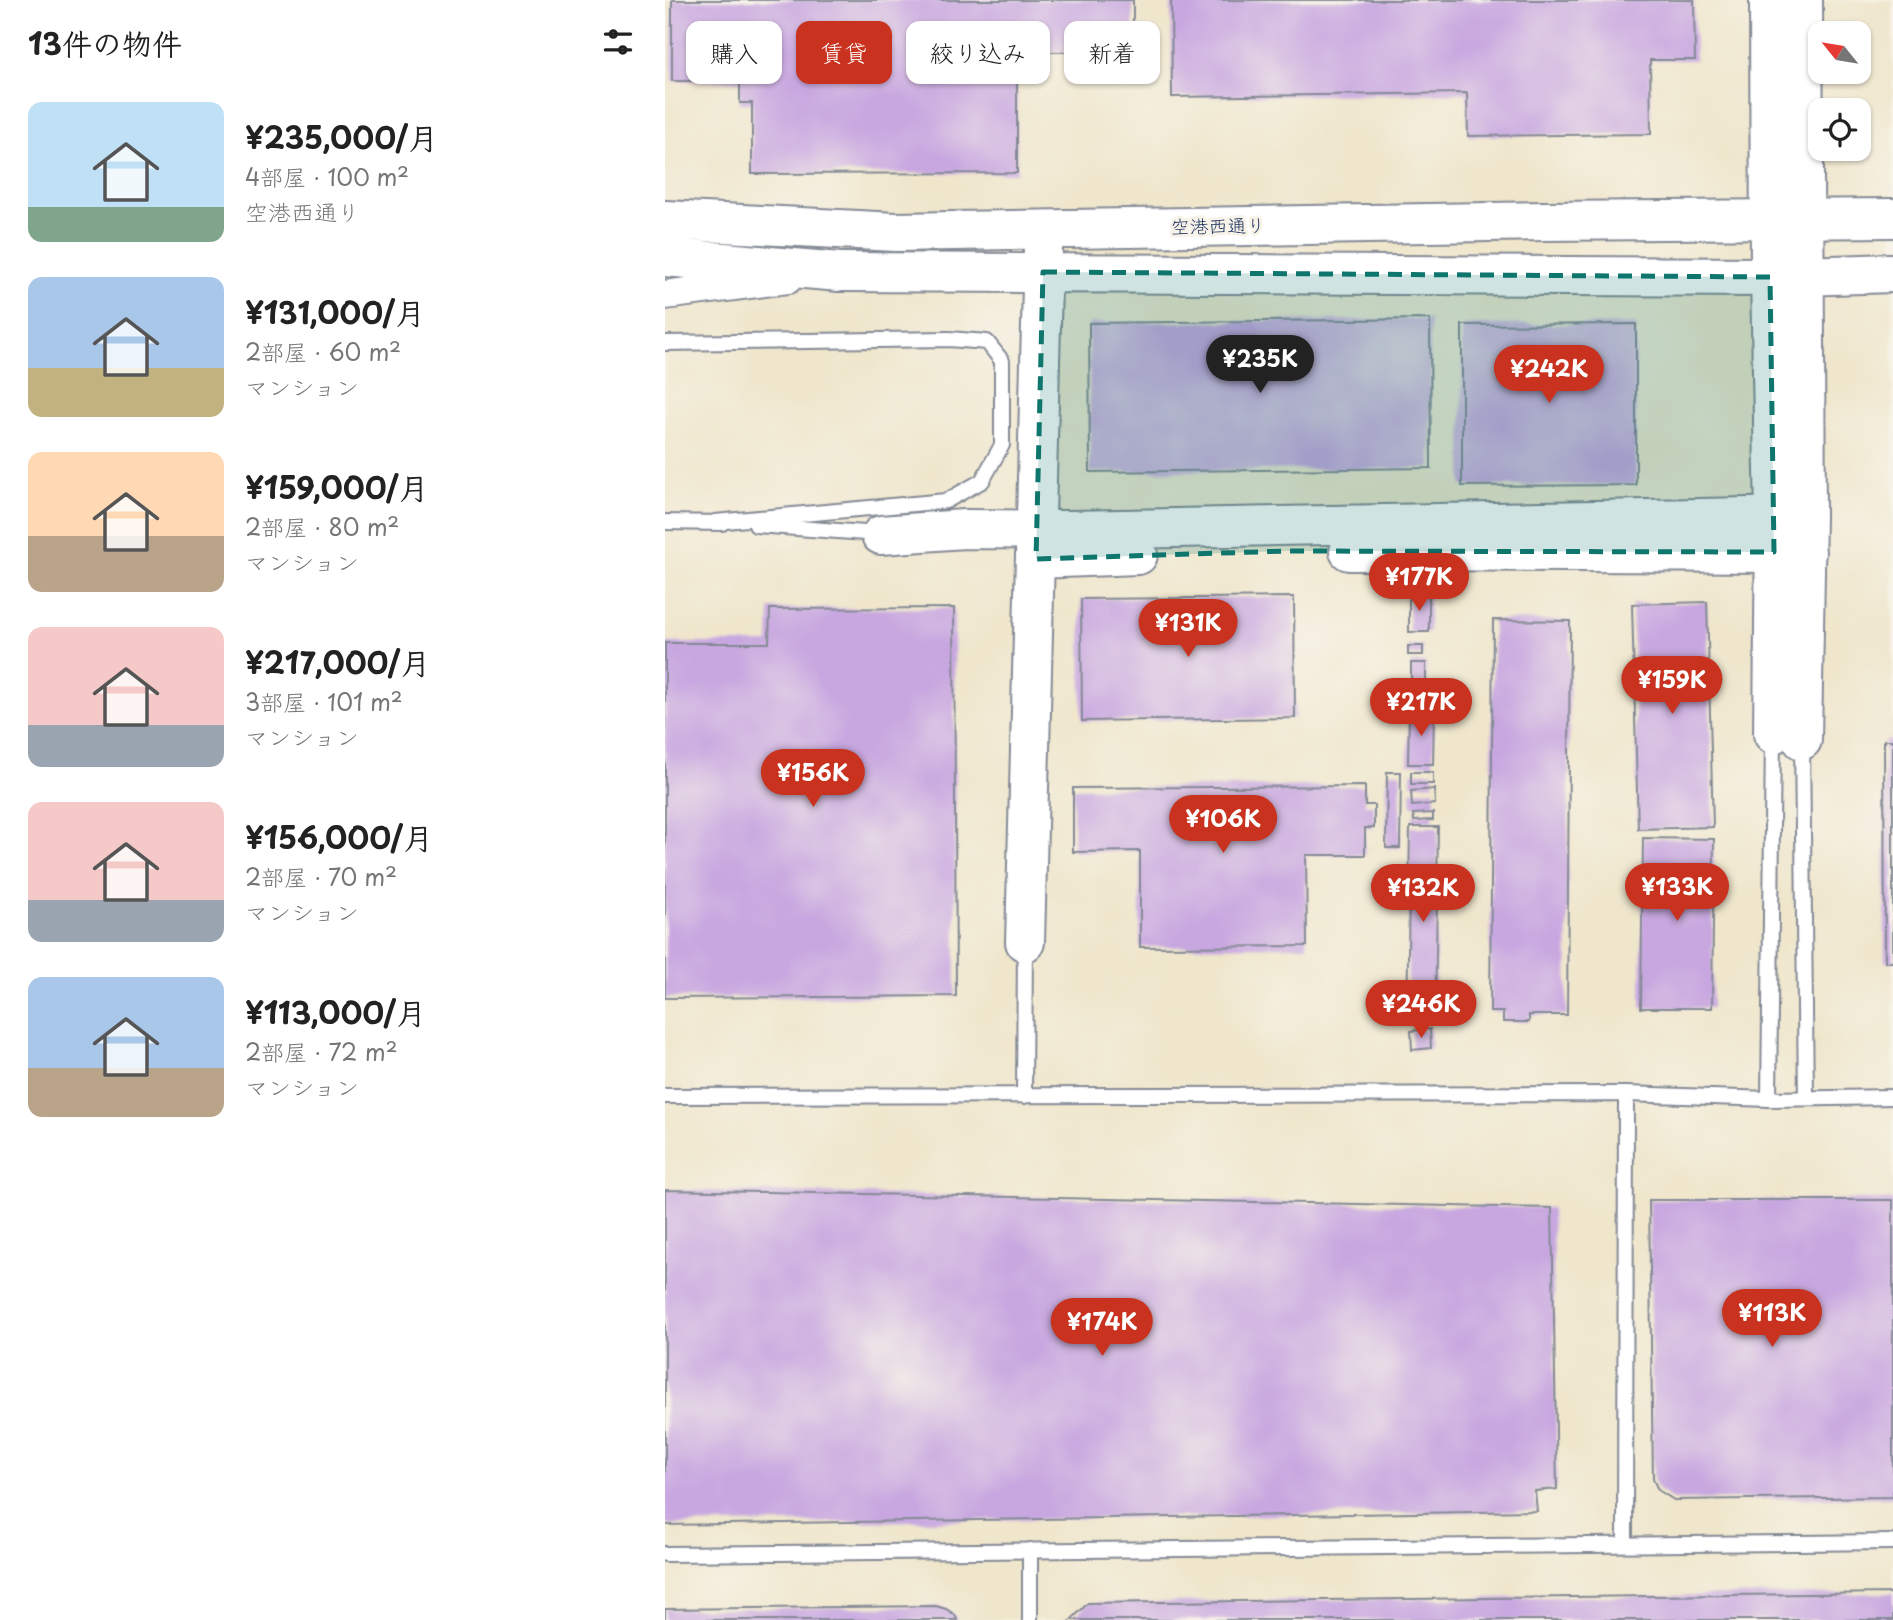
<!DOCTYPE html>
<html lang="ja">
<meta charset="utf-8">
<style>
:root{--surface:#fff;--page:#f2f2f2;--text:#222;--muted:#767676;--accent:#c8321e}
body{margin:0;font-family:"Playpen Sans","Klee One",sans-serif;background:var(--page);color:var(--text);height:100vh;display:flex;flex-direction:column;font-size:26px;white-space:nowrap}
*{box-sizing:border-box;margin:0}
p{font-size:23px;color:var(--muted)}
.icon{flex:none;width:38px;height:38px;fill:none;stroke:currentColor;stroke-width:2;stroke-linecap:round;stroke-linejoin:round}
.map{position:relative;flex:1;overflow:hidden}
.details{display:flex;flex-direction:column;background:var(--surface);width:665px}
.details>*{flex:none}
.hud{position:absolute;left:21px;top:21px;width:665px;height:63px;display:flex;gap:14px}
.needle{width:46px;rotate:300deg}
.controls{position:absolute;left:1143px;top:21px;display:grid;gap:14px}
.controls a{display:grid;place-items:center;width:63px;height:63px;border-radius:14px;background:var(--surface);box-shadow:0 2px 5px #0004;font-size:35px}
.price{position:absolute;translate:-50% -60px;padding:0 16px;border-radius:24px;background:var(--accent);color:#fff;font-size:23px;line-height:46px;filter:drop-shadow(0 2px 4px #0008)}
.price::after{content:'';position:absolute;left:50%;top:42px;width:21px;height:16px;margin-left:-10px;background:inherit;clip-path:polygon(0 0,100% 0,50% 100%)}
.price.on{background:#222;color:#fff}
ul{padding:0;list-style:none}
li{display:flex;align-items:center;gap:21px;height:175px;padding:0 28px}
li span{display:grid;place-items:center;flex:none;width:196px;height:140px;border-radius:14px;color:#555}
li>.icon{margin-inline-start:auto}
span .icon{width:84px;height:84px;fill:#fffc;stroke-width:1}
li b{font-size:30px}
h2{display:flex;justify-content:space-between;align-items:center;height:84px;padding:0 28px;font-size:30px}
.chip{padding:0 24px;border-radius:14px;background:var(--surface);box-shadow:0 2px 5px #0004;font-size:24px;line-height:63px}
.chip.on{background:var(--accent);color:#fff}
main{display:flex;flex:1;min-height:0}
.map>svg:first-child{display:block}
.building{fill:#c8a7e0}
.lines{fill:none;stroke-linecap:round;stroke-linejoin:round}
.lane-casing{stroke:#858a95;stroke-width:18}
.street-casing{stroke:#858a95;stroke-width:32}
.secondary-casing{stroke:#858a95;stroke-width:42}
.highway-casing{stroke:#858a95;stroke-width:42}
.lane{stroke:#fff;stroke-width:14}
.street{stroke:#fff;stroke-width:28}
.secondary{stroke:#fff;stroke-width:38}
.highway{stroke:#fff;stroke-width:38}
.marked{fill:#0f766e;fill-opacity:0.2;stroke:#0f766e;stroke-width:5;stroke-dasharray:14 9;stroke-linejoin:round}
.labels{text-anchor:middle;stroke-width:6;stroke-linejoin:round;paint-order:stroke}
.street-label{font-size:19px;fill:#1b2f5e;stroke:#f7f3e8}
</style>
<main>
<section class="details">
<h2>13件の物件<svg class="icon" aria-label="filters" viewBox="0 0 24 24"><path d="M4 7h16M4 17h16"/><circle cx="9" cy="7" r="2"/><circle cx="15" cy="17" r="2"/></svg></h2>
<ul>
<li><span style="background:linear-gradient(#bfe0f5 75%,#7fa58c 0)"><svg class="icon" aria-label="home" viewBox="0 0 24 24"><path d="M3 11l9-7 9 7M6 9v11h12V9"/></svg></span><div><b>¥235,000/月</b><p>4部屋 · 100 m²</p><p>空港西通り</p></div></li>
<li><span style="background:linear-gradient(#a9c7e8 65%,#c2b280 0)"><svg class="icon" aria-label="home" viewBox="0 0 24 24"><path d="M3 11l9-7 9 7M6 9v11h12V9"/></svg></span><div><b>¥131,000/月</b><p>2部屋 · 60 m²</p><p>マンション</p></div></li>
<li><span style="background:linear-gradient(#ffd9b3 60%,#b9a48a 0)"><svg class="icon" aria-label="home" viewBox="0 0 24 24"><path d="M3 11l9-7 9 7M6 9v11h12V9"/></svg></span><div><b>¥159,000/月</b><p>2部屋 · 80 m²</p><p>マンション</p></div></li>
<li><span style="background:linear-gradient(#f6c9c9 70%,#9aa5b1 0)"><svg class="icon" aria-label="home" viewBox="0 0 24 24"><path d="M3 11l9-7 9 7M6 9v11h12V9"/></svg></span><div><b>¥217,000/月</b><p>3部屋 · 101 m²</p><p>マンション</p></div></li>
<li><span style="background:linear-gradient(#f6c9c9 70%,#9aa5b1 0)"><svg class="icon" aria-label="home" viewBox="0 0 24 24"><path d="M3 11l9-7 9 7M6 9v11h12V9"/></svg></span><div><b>¥156,000/月</b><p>2部屋 · 70 m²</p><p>マンション</p></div></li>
<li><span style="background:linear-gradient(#a9c7e8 65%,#b9a48a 0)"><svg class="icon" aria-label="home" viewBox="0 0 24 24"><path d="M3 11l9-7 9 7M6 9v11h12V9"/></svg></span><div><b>¥113,000/月</b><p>2部屋 · 72 m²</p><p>マンション</p></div></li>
</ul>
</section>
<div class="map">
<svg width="1228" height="1620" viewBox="0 0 1228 1620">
<rect width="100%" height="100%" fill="#f7f3e8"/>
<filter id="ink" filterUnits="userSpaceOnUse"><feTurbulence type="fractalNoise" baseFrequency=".0143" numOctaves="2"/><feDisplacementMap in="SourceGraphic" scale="14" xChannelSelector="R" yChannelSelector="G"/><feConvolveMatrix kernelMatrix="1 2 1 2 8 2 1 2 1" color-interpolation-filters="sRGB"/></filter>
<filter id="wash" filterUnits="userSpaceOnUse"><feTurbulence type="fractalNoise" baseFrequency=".00686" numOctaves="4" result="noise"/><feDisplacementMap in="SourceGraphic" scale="28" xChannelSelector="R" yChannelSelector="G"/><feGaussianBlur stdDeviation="1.57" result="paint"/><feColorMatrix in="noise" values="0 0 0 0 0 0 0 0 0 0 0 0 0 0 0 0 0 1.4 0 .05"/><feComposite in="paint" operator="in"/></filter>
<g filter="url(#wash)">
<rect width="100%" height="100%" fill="#efe6cc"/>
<g id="blocks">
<g class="building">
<polygon points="7,0 468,0 468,52 374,52 374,33 352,33 352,173 87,174 87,103 75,103 75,81 7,81"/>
<polygon points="506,0 1029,0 1030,60 985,60 986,134 803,136 802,93 507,97"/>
<polygon points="765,319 766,468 425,472 424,323"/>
<polygon points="971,324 971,485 797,486 797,325"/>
<rect x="744" y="594" width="20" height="38"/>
<polygon points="629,597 630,718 417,721 416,599"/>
<polygon points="1042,602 1048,827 973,829 967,604"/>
<polygon points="289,608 291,996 0,998 0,643 104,643 105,609"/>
<polygon points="828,620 905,621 902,1015 864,1015 864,1022 838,1022 838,1012 825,1012"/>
<rect x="743" y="646" width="15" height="9"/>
<rect x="746" y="663" width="15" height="40"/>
<polygon points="744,712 769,712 768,764 743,764"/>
<polygon points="1219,740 1228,740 1228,962 1220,962"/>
<polygon points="722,772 736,772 735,848 721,848"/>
<rect x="746" y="772" width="22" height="12"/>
<polygon points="700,786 700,805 709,805 709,828 700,828 700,855 641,855 642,946 475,947 475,851 408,852 408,788"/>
<polygon points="769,789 770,804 747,806 746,791"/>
<polygon points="768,813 768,820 749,821 748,814"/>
<polygon points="745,827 773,827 770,1021 742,1021"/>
<polygon points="978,838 1049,839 1047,1008 976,1008"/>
<polygon points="765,1029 766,1048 747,1050 746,1031"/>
<polygon points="0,1190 887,1208 892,1489 870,1491 872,1511 0,1525"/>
<polygon points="984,1200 1228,1200 1228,1497 1009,1500 993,1490 988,1479"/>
<polygon points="1228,1593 1228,1620 406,1620 423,1603"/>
<polygon points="271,1606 281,1609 290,1615 292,1620 0,1620 0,1609"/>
</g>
</g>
</g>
<g filter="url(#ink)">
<use href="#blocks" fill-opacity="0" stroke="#858a95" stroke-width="2"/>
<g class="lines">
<g class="lane-casing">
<g id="lane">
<polyline points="0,343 284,339 322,342 337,361 337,445 317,481 281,501 50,522"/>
<polyline points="0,522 57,523"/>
<polyline points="91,525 214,534"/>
<polyline points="1137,741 1141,1098"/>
<polyline points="0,1096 961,1094 1104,1099 1228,1097"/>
<polyline points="359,1096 360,943"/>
<polyline points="1104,1099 1108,736"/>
<polyline points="960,1544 961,1094"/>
<polyline points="365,1550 365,1620"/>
<polyline points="0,1554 1228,1542"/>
</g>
</g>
<g class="street-casing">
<polyline id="street" points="0,295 123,279"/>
</g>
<g class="secondary-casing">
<g id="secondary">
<polyline points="1104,0 1105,277 1110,517 1108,734"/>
<polyline points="0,220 231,232 879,221 1228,218"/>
<polyline points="175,272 1105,277 1228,273"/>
<polyline points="216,535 299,529 405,530 1141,516"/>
<polyline points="684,551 1141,553"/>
<polyline points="371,559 473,555"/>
<polyline points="1137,740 1141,516 1138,0"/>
<polyline points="360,942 378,247"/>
</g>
</g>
<g class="highway-casing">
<polyline id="highway" points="0,257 175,272"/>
</g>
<use href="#lane" class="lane"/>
<use href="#street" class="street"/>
<use href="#secondary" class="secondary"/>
<use href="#highway" class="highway"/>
</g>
</g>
<path class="marked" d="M378,272L1105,277L1109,552L621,551L371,559Z"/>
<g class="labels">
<g class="street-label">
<text transform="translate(553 226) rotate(-1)" y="7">空港西通り</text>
</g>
</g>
</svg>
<div class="controls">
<a><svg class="needle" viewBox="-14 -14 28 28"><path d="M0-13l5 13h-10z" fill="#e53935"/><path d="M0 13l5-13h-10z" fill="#767676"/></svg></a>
<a><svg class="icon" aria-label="locate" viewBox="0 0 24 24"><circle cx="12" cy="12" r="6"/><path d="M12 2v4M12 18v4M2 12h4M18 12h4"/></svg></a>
</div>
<b class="price on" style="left:595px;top:395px">¥235K</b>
<b class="price" style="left:884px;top:405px">¥242K</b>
<b class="price" style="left:754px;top:613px">¥177K</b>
<b class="price" style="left:523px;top:659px">¥131K</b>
<b class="price" style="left:1007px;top:716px">¥159K</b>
<b class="price" style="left:756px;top:738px">¥217K</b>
<b class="price" style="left:148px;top:809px">¥156K</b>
<b class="price" style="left:558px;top:855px">¥106K</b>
<b class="price" style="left:1012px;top:923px">¥133K</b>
<b class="price" style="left:758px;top:924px">¥132K</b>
<b class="price" style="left:756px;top:1040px">¥246K</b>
<b class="price" style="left:1107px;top:1349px">¥113K</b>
<b class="price" style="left:437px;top:1358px">¥174K</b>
<div class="hud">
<a class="chip">購入</a>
<a class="chip on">賃貸</a>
<a class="chip">絞り込み</a>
<a class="chip">新着</a>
</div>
</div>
</main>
